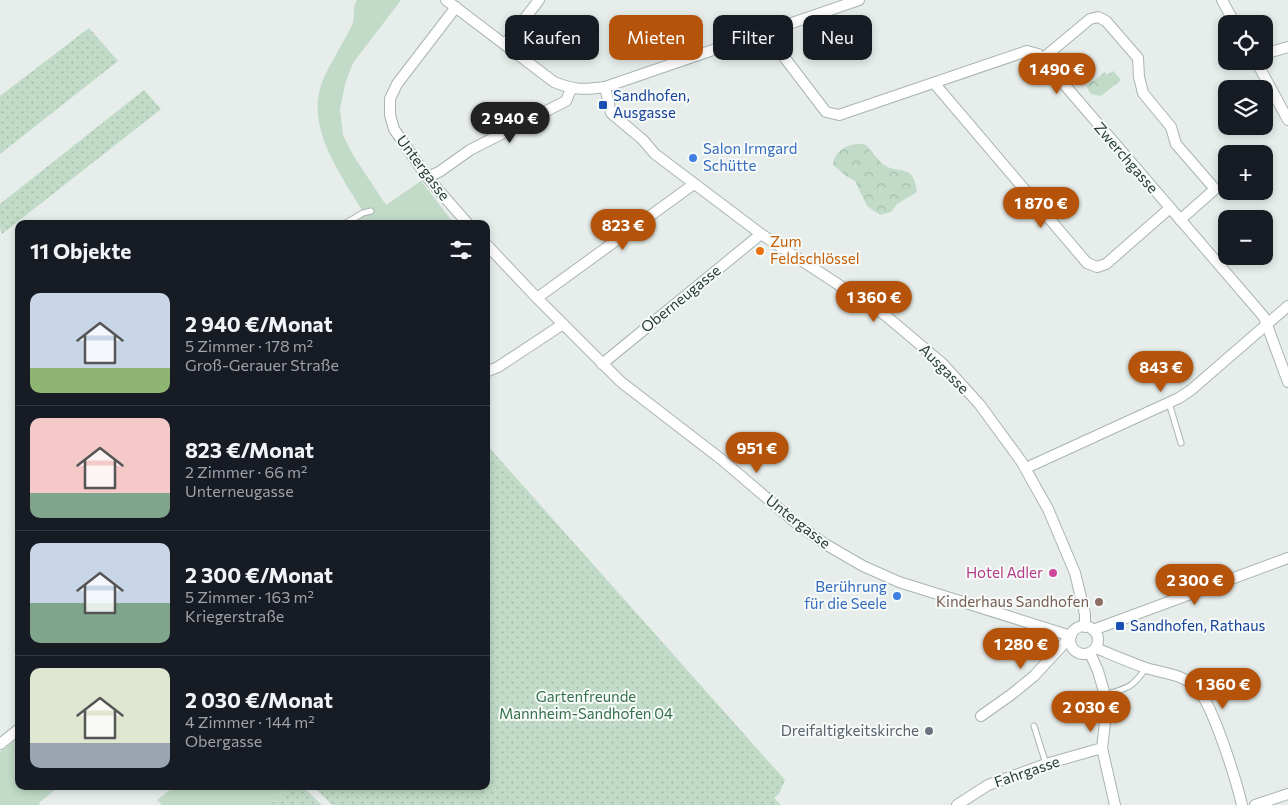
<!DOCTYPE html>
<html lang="de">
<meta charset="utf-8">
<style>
:root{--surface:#171b24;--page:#242831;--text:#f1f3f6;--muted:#9ea1a6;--line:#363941;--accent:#b45309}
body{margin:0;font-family:Commissioner,sans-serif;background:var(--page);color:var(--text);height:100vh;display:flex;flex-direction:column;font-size:19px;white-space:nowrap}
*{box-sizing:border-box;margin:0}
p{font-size:16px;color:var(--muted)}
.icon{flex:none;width:28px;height:28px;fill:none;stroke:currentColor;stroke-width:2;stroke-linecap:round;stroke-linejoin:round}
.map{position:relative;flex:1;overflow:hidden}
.panel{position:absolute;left:15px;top:220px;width:475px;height:570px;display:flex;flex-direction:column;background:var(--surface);border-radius:10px;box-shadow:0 2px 8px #0003}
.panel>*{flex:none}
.guide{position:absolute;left:505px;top:15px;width:475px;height:45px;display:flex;gap:10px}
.buttons{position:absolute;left:1218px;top:15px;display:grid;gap:10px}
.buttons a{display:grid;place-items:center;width:55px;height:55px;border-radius:10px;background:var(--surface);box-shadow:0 2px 8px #0003;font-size:25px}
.price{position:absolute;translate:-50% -42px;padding:0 11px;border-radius:18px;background:var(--accent);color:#fff;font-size:16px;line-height:32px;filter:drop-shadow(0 1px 2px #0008)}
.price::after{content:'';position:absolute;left:50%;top:30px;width:15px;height:11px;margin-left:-8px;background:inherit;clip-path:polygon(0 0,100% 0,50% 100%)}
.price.selected{background:#222;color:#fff}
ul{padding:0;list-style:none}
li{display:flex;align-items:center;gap:15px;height:125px;padding:0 15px}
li+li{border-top:1px solid var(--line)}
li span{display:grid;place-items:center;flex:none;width:140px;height:100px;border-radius:10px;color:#555}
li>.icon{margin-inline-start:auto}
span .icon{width:60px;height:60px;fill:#fffc;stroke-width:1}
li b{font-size:21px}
h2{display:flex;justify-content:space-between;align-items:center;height:60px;padding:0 15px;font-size:21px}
.pill{padding:0 18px;border-radius:10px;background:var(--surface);box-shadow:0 2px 8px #0003;font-size:18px;line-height:45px}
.pill.selected{background:var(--accent);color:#fff}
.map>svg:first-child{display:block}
.grass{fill:#c1dbc8}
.forest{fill:url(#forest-crowns)}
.garden{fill:url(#garden-dots)}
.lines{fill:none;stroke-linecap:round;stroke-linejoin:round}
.lane-casing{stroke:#a9b5b1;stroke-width:7}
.street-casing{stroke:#a9b5b1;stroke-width:12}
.lane{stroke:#fff;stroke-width:5}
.street{stroke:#fff;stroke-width:10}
.transit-dot{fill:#1a4fb4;stroke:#f6faf8;stroke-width:2}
.shop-dot{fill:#3f7fe0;stroke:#f6faf8;stroke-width:2}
.food-dot{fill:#e8710a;stroke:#f6faf8;stroke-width:2}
.hotel-dot{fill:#d1479c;stroke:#f6faf8;stroke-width:2}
.education-dot{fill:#8d6e63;stroke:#f6faf8;stroke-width:2}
.worship-dot{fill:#6b7280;stroke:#f6faf8;stroke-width:2}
.labels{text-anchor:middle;stroke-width:4;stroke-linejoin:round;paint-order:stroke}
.transit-label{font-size:15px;fill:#164399;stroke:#f6faf8;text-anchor:start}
.shop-label{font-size:15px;fill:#366cbe;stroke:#f6faf8;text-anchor:start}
.street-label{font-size:15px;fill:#273d37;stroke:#f6faf8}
.food-label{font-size:15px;fill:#c56008;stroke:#f6faf8;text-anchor:start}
.hotel-label{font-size:15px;fill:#b23c85;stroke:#f6faf8;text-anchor:end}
.education-label{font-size:15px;fill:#785e54;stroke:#f6faf8;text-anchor:end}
.park-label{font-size:15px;fill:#35704b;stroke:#f6faf8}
.worship-label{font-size:15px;fill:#5b616d;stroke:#f6faf8;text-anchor:end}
</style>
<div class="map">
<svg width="1288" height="805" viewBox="0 0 1288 805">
<defs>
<pattern id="forest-crowns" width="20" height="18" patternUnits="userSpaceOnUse" patternTransform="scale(1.25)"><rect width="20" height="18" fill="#c1dbc8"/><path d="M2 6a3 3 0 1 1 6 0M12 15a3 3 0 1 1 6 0" fill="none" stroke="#a6bdac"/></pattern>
<pattern id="garden-dots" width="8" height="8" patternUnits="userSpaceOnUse" patternTransform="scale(1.25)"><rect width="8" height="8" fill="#c1dbc8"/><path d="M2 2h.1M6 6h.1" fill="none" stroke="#a6bdac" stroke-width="1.8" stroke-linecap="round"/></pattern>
</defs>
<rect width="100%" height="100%" fill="#e6edea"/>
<g class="grass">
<path d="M357,0H401L353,63L345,84L340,109L343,135L353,155L386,205L421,181L452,221L448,224H350L365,215C343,177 303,127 323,80C330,64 340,48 348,33C350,29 352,26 353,22C355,15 352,7 357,0Z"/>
<polygon points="19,737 19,786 60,786 40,802 39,805 0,805 0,752"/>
<polygon points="175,786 293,786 269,805 162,805 157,800"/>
</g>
<g class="forest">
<polygon points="1113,71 1121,80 1101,96 1091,94 1086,86 1105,72 1107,75"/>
<path d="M862,144L866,145C871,151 877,159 883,164C899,176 913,161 917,192L897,204L891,212L880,215L867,206L855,181L846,176L833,165C834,150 849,143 862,144Z"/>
</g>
<g class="garden">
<polygon points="89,28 118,61 0,154 0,96"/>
<polygon points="144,90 161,109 2,234 0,228 0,204"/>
<polygon points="486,444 785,780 779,794 774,798 781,805 332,805 313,786 486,786"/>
<polygon points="293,786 302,786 322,805 269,805"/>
</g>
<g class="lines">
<g class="lane-casing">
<g id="lane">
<polyline points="344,224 363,213 371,211"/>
<polyline points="1169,403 1181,443"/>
<path d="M1105,695C1129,687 1131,689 1146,668"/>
<polyline points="1034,726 1046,764"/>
</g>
</g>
<g class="street-casing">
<g id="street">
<path d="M446,0L554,82C574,90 583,90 605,87L859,0"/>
<polyline points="1222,0 1235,24"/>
<polyline points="456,7 397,84 390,99 390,115 394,129 427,177 468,224"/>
<polyline points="765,32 826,112 839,115 1027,51 1038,54 1264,317 1288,382"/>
<polyline points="505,44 539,0"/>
<polyline points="1264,54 1288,47"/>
<polyline points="1042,59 1090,19 1098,17 1106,21 1138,58 1139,77 1143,93 1171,127 1176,144 1215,189 1180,220"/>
<polyline points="1256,61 1288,120"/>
<polyline points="934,83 1087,263 1097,267 1106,264 1170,208"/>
<polyline points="605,87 611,113 643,140 655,154 761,234 885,315 943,364 980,405 1021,461 1048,509 1075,573 1085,614 1085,627"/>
<polyline points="427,177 439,172 470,150 566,101 571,89"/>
<polyline points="486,244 537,298 621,382 721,459 796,523 825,544 863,566 899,582 1071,636 1034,676 1012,694 981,716"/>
<polyline points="537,298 694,184"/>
<polyline points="602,364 761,234"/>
<polyline points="486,372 498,367 563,324"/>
<polyline points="1026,468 1179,398 1191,390 1288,306"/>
<circle cx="1084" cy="640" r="14"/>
<polyline points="1093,630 1288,558"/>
<path d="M1096,648C1113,655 1129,662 1146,668C1163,673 1182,674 1196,687C1213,704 1236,780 1242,805"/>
<polyline points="1090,653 1098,671 1105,695 1106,714 1102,748 1115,805"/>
<polyline points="0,744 19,729"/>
<polyline points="957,805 988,785 1046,764 1102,748"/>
<polyline points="1255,805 1288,794"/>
</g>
</g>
<use href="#lane" class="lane"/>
<use href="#street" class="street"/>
</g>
<g class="transit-dot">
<rect x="598" y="100" width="10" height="10" rx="2.5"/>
<rect x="1115" y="621" width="10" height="10" rx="2.5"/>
</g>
<g class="shop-dot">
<circle cx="693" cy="158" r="5"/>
<circle cx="897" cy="596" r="5"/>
</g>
<circle class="food-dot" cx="760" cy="251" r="5"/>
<circle class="hotel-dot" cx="1053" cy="573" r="5"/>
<circle class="education-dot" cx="1099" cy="602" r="5"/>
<circle class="worship-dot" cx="929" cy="731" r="5"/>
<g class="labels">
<g class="transit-label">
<text x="613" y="101">Sandhofen,<tspan x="613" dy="17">Ausgasse</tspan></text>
<text x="1130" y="631">Sandhofen, Rathaus</text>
</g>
<g class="shop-label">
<text x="703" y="154">Salon Irmgard<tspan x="703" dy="17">Schütte</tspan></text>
<text x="887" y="592" text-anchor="end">Berührung<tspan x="887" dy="17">für die Seele</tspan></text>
</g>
<g class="street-label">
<text transform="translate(1126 158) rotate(49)" y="5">Zwerchgasse</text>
<text transform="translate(423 168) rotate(53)" y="5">Untergasse</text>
<text transform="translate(681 299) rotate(-39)" y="5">Oberneugasse</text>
<text transform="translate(944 369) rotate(45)" y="5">Ausgasse</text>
<text transform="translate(798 522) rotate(38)" y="5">Untergasse</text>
<text transform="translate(1027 772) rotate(-19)" y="5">Fahrgasse</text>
</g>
<g class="food-label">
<text x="770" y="247">Zum<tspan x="770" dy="17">Feldschlössel</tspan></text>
</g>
<g class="hotel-label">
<text x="1043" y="578">Hotel Adler</text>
</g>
<g class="education-label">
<text x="1089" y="607">Kinderhaus Sandhofen</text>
</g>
<g class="park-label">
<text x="586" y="702">Gartenfreunde<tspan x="586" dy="17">Mannheim-Sandhofen 04</tspan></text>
</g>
<g class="worship-label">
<text x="919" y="736">Dreifaltigkeitskirche</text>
</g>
</g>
</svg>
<div class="buttons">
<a><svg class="icon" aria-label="locate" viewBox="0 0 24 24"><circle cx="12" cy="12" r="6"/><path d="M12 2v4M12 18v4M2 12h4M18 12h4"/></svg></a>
<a><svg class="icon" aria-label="layers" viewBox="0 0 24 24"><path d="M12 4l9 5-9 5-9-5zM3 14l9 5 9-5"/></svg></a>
<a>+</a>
<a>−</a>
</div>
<b class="price" style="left:1057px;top:95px">1 490 €</b>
<b class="price selected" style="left:510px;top:144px">2 940 €</b>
<b class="price" style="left:1041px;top:229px">1 870 €</b>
<b class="price" style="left:623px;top:251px">823 €</b>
<b class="price" style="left:874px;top:323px">1 360 €</b>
<b class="price" style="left:1161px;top:393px">843 €</b>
<b class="price" style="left:757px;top:474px">951 €</b>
<b class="price" style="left:1195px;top:606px">2 300 €</b>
<b class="price" style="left:1021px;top:670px">1 280 €</b>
<b class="price" style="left:1223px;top:710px">1 360 €</b>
<b class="price" style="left:1091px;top:733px">2 030 €</b>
<div class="guide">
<a class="pill">Kaufen</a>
<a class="pill selected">Mieten</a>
<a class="pill">Filter</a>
<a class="pill">Neu</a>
</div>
<section class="panel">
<h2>11 Objekte<svg class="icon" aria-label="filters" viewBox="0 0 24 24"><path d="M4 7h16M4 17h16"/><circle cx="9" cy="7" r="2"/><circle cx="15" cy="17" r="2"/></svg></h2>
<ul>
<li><span style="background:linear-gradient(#c9d6e8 75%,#8fb573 0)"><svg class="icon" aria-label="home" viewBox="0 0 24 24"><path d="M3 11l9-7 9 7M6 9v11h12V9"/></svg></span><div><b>2 940 €/Monat</b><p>5 Zimmer · 178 m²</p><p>Groß-Gerauer Straße</p></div></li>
<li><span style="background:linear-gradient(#f6c9c9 75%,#7fa58c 0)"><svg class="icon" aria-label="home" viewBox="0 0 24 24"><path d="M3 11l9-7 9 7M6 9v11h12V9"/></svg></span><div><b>823 €/Monat</b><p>2 Zimmer · 66 m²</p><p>Unterneugasse</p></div></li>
<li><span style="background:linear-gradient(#c9d6e8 60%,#7fa58c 0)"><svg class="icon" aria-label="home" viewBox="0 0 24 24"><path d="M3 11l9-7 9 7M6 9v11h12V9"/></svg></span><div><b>2 300 €/Monat</b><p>5 Zimmer · 163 m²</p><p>Kriegerstraße</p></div></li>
<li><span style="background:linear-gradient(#dfe7d0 75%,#9aa5b1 0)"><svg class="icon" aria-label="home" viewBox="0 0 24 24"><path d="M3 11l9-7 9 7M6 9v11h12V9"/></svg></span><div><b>2 030 €/Monat</b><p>4 Zimmer · 144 m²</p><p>Obergasse</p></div></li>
</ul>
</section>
</div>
